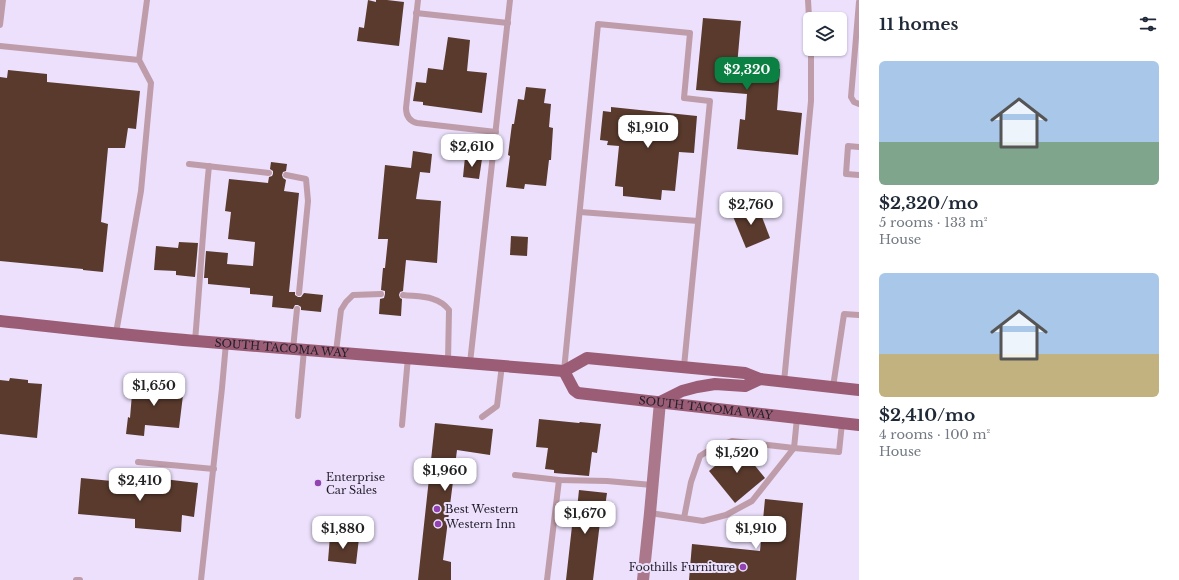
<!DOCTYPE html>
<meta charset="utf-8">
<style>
:root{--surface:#fff;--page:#f6f6f7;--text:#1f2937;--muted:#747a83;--accent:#0b8043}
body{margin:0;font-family:"Libre Baskerville",serif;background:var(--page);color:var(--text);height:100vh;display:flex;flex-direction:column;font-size:15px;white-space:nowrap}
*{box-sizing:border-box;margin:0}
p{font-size:13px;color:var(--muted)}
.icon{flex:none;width:22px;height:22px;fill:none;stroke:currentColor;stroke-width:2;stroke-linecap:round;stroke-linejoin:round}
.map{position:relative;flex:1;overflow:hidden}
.panel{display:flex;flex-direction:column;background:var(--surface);width:320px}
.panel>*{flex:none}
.fabs{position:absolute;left:803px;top:12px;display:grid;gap:8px}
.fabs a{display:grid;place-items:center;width:44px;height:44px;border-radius:6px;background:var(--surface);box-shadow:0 1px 3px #0004;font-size:20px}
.price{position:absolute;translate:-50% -34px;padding:0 9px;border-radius:8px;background:#fff;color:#222;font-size:13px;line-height:26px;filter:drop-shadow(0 1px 2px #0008)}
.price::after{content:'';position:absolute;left:50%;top:24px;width:12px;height:9px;margin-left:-6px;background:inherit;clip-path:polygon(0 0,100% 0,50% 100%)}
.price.selected{background:var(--accent);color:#fff}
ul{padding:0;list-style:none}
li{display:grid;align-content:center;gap:8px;height:212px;padding:0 20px}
li span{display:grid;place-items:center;height:124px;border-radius:6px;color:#555}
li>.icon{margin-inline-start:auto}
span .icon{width:72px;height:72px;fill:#fffc;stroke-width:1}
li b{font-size:17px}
h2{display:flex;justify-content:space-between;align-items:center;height:48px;padding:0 20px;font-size:17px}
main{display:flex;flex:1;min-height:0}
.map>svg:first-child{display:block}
.building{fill:#593a2d}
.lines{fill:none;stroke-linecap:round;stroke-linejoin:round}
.lane{stroke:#bf9ca9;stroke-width:6}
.secondary{stroke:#aa778b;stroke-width:12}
.primary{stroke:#9a5d75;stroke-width:12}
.poi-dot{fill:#9242b1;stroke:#ece0fc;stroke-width:1.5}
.labels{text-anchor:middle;stroke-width:4;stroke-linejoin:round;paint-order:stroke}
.street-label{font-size:11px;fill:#221d29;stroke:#ece0fc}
.poi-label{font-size:11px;fill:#221d29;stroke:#ece0fc;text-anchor:start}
</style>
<main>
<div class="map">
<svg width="859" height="580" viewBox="0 0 859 580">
<rect width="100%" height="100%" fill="#ece0fc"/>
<g class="building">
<polygon points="368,0 376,2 376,0 387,0 404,2 399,46 357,41 359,27 364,28"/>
<polygon points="703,18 741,21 737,66 780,69 777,110 802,113 798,155 737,149 740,119 745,120 747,94 696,90"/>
<polygon points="448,37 470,40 467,71 487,73 482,113 423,105 423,102 413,101 416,82 426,83 428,68 443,70"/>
<polygon points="8,70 47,74 47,82 140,91 136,129 128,128 125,148 108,148 101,222 108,224 103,272 83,270 83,269 0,261 0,77 7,78"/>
<polygon points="526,87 546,89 544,103 551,104 549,127 553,128 551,160 549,160 546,186 525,184 524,189 506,187 510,156 508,155 512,124 514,124 518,99 524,100"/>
<polygon points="611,107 697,116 694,153 679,152 675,191 662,190 661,200 623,196 623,187 615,186 619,146 607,145 608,141 600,140 603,111 611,112"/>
<polygon points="413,151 432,154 430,173 420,172 416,199 441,201 437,263 406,260 403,291 400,292 399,295 400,298 402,299 401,316 379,314 380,299 384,298 385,294 385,291 381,290 383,268 385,268 388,239 378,239 385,165 411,168"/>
<polygon points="465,157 482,159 479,179 463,177"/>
<polygon points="271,162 287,164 286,171 283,172 282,175 283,178 286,180 284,191 299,193 289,292 295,292 295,295 298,297 301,297 304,293 323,295 321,312 301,310 301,307 298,305 295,305 293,309 272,307 273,296 250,294 250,288 208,284 208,278 204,278 206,251 228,253 227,264 253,266 255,242 228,239 231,212 225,211 229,179 268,183 269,177 272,176 273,174 273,171 270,169"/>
<polygon points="757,204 770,238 746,248 732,214"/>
<polygon points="511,236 528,237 527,256 510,255"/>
<polygon points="179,242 198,243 195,277 176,275 176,271 154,270 156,246 178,248"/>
<polygon points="10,378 28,380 28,383 42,384 37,438 0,434 0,380 9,381"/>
<polygon points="133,382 184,387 179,428 145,425 144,436 126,434 128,417 130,418"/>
<polygon points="539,419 579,423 580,422 601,424 597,453 592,452 589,476 554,473 554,470 545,469 548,448 536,447"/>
<polygon points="435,423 493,429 490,455 457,450 443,560 451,562 451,580 418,580"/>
<polygon points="739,446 765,478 735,503 709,471"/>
<polygon points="81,478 163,486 163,479 198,483 194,517 182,515 181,532 135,528 135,519 78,514"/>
<polygon points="579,490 607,493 604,514 601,514 593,580 566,580 574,508 577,509"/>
<polygon points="765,499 803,503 796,580 689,580 692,544 760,551"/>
<polygon points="330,536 359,538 356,564 328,561"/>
</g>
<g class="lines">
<g class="lane">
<path d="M418,0L406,108C406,116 409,121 417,123L496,132"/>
<polyline points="808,0 810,35"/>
<polyline points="859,2 851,97 854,102 859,104"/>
<polyline points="416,13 508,23"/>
<polyline points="0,25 3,0"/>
<polyline points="0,46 139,60 151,83 141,191 116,333"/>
<polyline points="139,60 147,0"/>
<polyline points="859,147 848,146 846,174 859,175"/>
<polyline points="189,164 269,173"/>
<polyline points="286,175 306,179 308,201 299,293"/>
<polyline points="580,212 698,221"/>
<path d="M403,295C419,297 438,295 449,310L448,361"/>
<path d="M195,341C200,283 203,224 209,166"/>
<polyline points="293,349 297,309"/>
<polyline points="336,352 341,310 346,302 353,295 381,294"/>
<polyline points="470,363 510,0"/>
<polyline points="564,371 598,24 690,33 684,98 710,101 684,366"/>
<polyline points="784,382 811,101 811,49"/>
<polyline points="833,387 844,314 859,315"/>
<polyline points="298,416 304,350"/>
<polyline points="482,417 497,406 502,365"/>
<polyline points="402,425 408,357"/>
<polyline points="138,462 214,469"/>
<polyline points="515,475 559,480 607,481 652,485"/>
<polyline points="650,513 703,521 726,515 752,501 794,448 797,418"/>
<polyline points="684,518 691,482 700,456 711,449 732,441 794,448 839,452 842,423"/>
<polyline points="76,580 80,580"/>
<polyline points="201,580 222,388 226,343"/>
<polyline points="547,580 559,480"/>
</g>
<polyline class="secondary" points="643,580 650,513 660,402"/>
<g class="primary">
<path id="s1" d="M0,321C65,328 131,336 196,341C319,351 442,360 564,371L587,358L745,373L760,379L859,390"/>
<path id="s2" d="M564,371L574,390L578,393L859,425"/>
<polyline points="660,402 682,391 697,387 715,384 745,386 760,379"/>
</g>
</g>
<g class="poi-dot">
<circle cx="318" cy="483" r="4"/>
<circle cx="437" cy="509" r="4"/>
<circle cx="438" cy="524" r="4"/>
<circle cx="743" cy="567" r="4"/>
</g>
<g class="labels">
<g class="street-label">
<text dy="4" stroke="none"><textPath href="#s1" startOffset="283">SOUTH TACOMA WAY</textPath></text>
<text dy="4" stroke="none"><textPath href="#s2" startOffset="155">SOUTH TACOMA WAY</textPath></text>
</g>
<g class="poi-label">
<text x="326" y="481">Enterprise<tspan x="326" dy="13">Car Sales</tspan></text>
<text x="445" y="513">Best Western</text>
<text x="446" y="528">Western Inn</text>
<text x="735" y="571" text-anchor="end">Foothills Furniture</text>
</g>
</g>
</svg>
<div class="fabs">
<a><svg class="icon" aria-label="layers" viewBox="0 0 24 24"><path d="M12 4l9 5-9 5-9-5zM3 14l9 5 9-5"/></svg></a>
</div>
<b class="price selected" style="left:747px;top:91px">$2,320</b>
<b class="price" style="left:648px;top:149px">$1,910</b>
<b class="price" style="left:472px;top:168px">$2,610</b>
<b class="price" style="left:751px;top:226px">$2,760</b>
<b class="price" style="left:154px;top:407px">$1,650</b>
<b class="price" style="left:737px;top:474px">$1,520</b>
<b class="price" style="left:445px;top:492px">$1,960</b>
<b class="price" style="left:140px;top:502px">$2,410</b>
<b class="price" style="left:585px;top:535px">$1,670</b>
<b class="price" style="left:343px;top:550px">$1,880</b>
<b class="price" style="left:756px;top:550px">$1,910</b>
</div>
<section class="panel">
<h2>11 homes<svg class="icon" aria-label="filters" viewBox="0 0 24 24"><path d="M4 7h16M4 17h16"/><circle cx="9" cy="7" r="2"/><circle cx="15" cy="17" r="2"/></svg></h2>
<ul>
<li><span style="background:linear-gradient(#a9c7e8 65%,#7fa58c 0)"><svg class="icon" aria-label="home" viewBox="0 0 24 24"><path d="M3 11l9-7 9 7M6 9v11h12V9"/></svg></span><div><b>$2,320/mo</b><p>5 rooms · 133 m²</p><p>House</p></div></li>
<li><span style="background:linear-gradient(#a9c7e8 65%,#c2b280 0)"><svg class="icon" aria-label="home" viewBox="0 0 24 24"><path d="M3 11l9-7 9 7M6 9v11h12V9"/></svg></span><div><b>$2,410/mo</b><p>4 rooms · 100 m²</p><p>House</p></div></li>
</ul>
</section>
</main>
